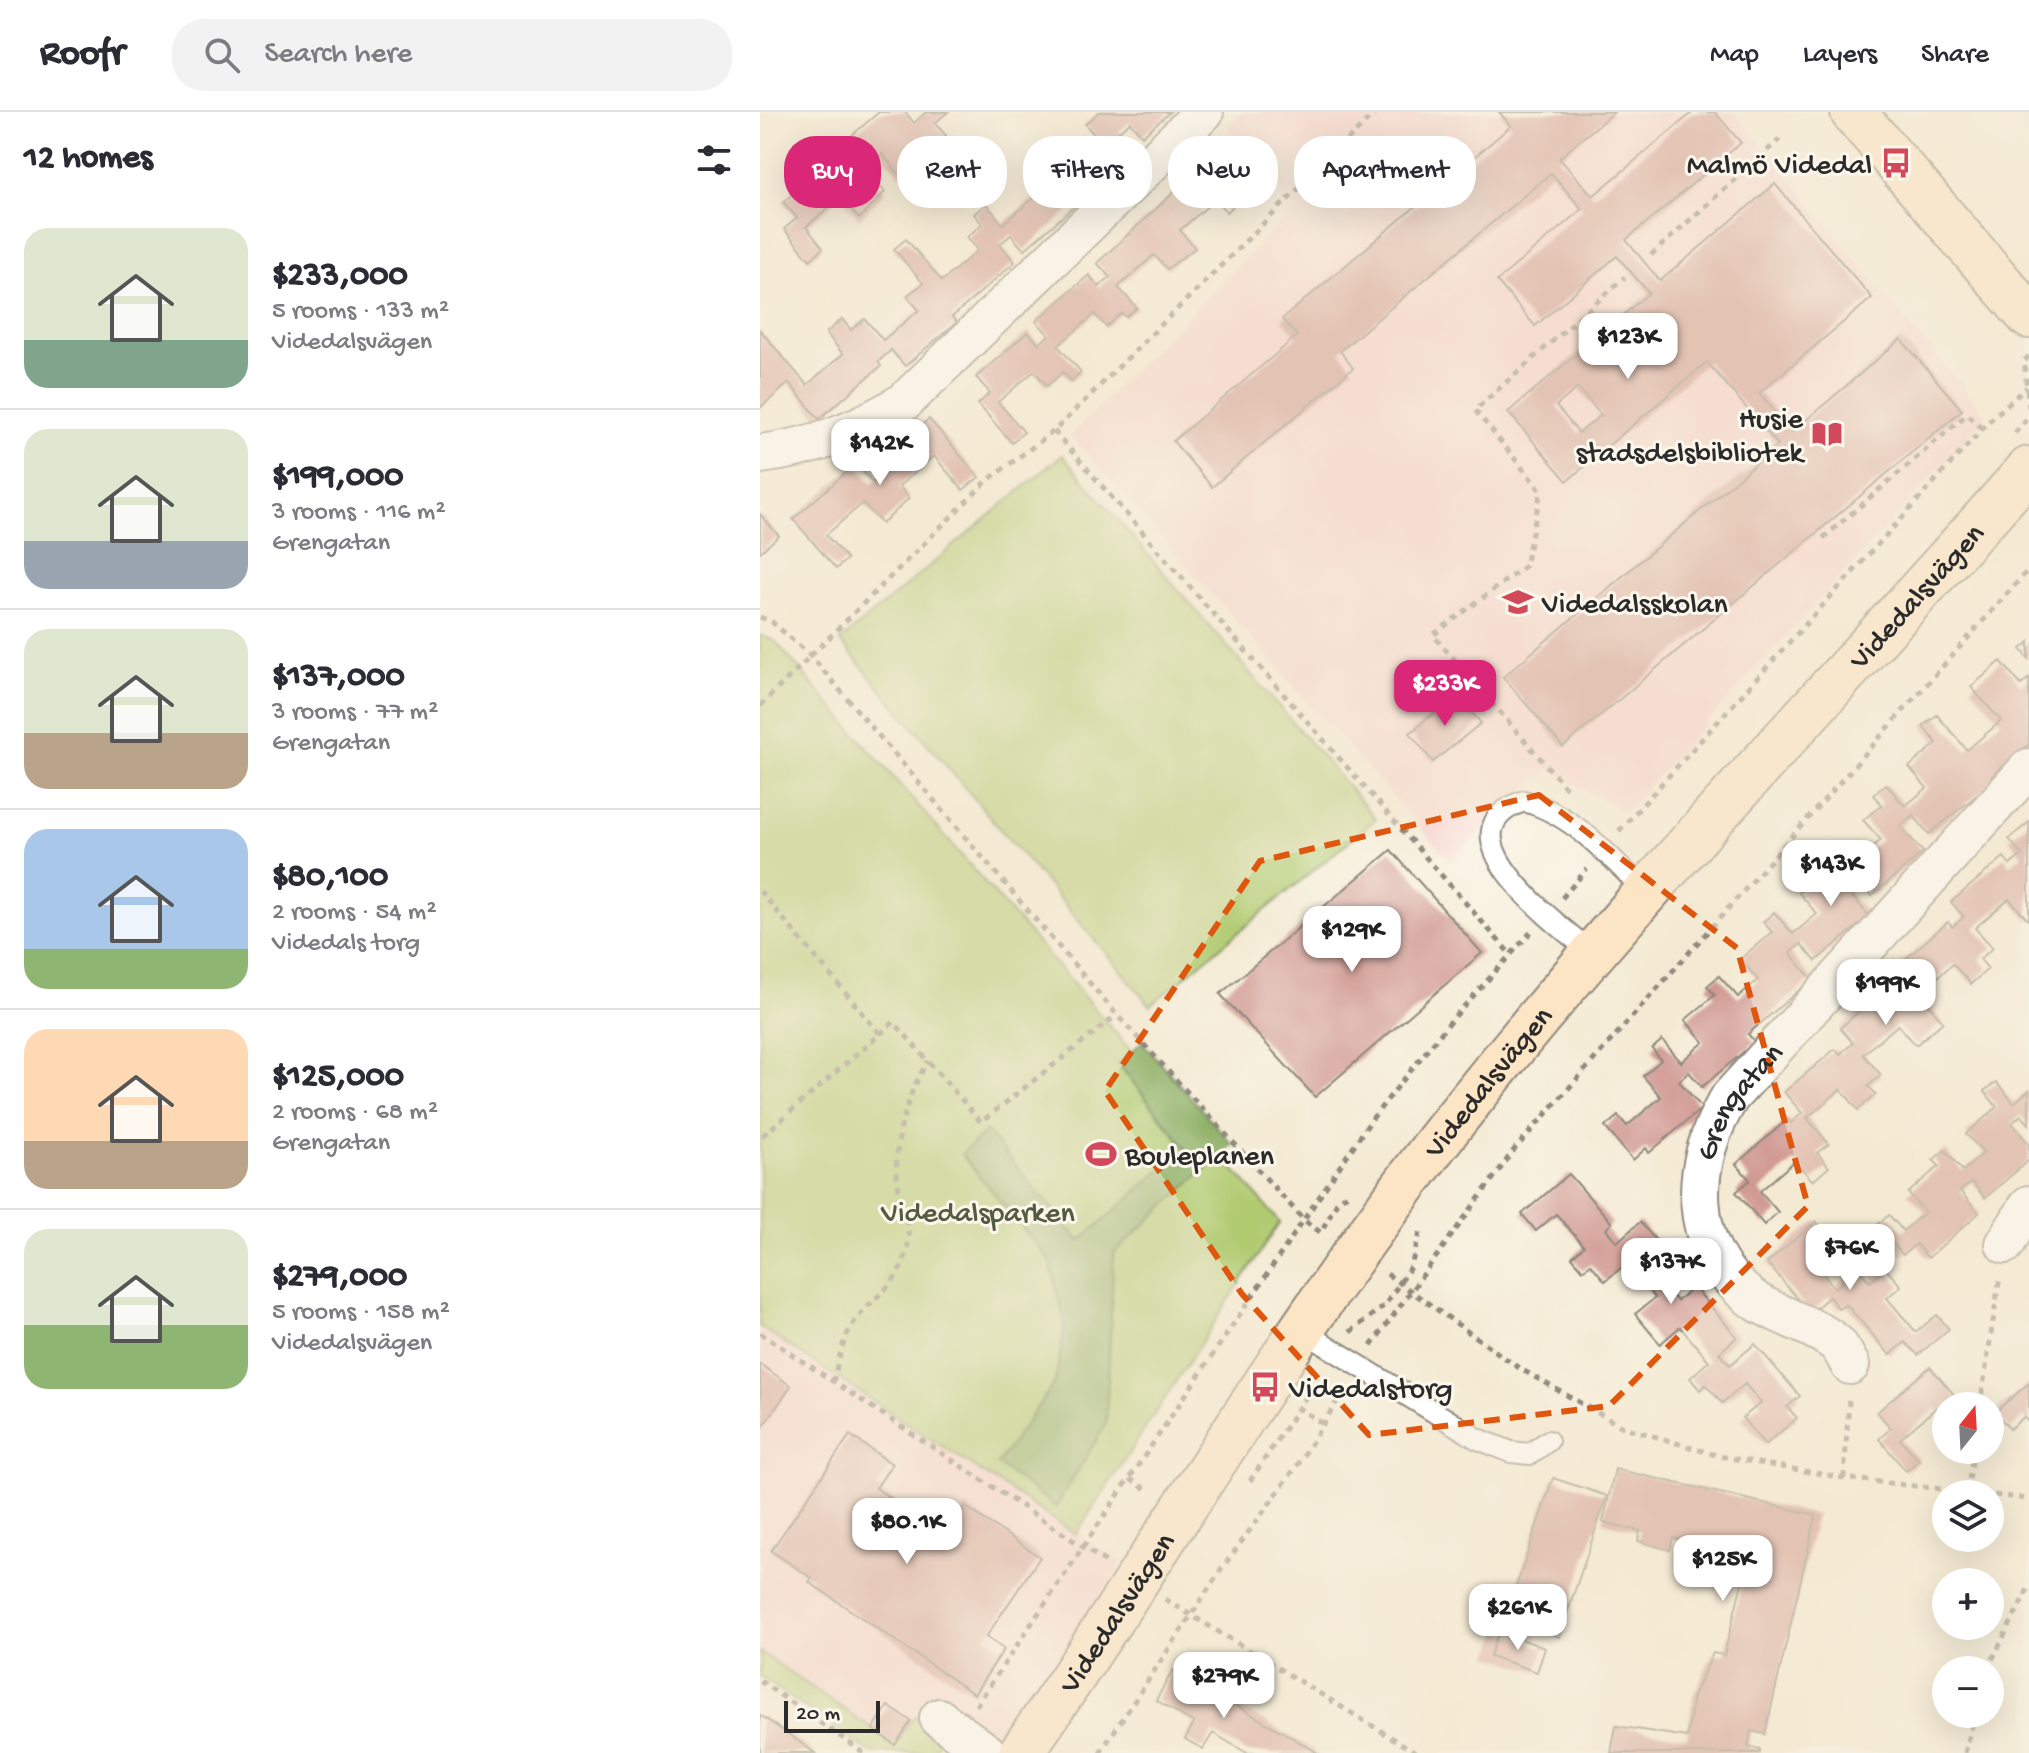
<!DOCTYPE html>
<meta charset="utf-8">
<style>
:root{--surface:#fff;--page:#f2f2f3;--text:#2b2b33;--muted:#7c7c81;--line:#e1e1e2;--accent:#db2777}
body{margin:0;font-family:"Gochi Hand",sans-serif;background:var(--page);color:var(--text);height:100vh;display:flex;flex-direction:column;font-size:30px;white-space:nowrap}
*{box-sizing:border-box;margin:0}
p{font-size:26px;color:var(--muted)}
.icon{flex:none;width:44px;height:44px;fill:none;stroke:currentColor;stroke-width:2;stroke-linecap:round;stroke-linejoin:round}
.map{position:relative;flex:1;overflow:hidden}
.side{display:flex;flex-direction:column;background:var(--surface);width:760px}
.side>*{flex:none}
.banner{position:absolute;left:24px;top:24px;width:760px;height:72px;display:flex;gap:16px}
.needle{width:52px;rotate:18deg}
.fabs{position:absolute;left:1172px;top:1280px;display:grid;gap:16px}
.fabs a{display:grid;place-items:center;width:72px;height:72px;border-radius:50%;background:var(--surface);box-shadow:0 8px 32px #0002;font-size:40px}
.scale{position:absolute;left:24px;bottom:20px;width:96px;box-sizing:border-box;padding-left:8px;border:4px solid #2b2b2b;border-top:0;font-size:22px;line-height:28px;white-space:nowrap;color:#2b2b2b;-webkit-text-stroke:6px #fbf7ec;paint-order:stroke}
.price{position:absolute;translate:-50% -68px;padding:0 18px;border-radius:16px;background:#fff;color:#222;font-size:26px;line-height:52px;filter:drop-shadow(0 2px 4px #0008)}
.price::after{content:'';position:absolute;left:50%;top:48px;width:24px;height:18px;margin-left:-12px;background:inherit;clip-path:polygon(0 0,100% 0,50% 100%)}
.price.active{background:var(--accent);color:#fff}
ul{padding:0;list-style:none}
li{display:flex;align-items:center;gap:24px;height:200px;padding:0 24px}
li+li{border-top:2px solid var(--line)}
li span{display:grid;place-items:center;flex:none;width:224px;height:160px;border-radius:24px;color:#555}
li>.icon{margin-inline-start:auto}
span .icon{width:96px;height:96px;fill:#fffc;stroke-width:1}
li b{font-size:34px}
h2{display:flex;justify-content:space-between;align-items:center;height:96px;padding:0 24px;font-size:34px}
.tag{padding:0 28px;border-radius:32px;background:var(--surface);box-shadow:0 8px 32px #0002;font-size:28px;line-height:72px}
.tag.active{background:var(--accent);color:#fff}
header{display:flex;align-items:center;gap:48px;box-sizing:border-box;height:112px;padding:0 40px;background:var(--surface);border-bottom:2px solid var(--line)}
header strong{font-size:38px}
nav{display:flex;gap:44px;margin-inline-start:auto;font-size:28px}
.search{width:560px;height:72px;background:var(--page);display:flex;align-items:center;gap:20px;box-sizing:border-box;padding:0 28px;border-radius:32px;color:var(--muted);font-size:30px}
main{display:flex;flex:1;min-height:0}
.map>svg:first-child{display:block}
.built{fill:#f7d0ce}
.green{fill:#b1cb71;stroke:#6e7b4e;stroke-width:2}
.forest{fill:#8caf63;stroke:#5c6d47;stroke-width:2}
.building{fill:#cf958f;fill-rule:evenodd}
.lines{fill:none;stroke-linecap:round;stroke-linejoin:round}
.lane-casing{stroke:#908a7f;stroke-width:24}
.street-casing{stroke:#908a7f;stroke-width:42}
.secondary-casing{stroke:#908a7f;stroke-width:48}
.path{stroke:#908a7f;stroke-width:5;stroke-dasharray:6 6;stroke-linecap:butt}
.lane{stroke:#fff;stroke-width:20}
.street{stroke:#fff;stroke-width:38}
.secondary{stroke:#fce5c4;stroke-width:44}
.marked{fill:none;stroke:#df570e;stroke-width:6;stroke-dasharray:16 10;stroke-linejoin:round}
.labels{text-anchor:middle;stroke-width:6;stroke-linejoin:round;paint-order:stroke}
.poi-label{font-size:30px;fill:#2b2b2b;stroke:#fbf7ec;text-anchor:start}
.street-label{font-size:30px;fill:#2b2b2b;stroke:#fbf7ec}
.park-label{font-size:30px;fill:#535b40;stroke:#fbf7ec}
</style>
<header>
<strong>Roofr</strong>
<div class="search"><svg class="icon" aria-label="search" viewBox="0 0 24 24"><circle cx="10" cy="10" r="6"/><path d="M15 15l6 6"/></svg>Search here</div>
<nav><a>Map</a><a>Layers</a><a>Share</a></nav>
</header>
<main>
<section class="side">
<h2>12 homes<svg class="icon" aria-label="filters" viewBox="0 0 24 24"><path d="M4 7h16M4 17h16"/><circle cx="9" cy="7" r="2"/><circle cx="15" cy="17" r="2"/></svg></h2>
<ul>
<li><span style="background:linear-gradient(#dfe7d0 70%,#7fa58c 0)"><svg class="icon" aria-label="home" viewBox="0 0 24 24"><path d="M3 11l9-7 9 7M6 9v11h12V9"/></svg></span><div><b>$233,000</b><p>5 rooms · 133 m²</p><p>Videdalsvägen</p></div></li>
<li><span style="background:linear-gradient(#dfe7d0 70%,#9aa5b1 0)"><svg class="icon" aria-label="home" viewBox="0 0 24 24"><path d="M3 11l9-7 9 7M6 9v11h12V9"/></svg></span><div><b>$199,000</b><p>3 rooms · 116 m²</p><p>Grengatan</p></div></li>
<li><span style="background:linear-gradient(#dfe7d0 65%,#b9a48a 0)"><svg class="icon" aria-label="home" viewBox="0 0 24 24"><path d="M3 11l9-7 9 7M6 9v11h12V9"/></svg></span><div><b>$137,000</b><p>3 rooms · 77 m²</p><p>Grengatan</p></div></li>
<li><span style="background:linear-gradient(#a9c7e8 75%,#8fb573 0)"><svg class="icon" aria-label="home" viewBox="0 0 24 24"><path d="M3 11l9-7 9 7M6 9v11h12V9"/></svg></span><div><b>$80,100</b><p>2 rooms · 54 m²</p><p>Videdals torg</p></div></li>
<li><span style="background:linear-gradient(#ffd9b3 70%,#b9a48a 0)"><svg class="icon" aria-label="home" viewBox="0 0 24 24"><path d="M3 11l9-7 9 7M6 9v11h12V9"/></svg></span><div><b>$125,000</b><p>2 rooms · 68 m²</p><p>Grengatan</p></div></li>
<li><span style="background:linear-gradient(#dfe7d0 60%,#8fb573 0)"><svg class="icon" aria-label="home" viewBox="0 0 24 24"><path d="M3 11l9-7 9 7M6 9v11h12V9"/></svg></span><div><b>$279,000</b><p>5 rooms · 158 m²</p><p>Videdalsvägen</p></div></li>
</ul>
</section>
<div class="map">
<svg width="1269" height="1641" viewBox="0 0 1269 1641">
<rect width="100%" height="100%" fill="#fbf7ec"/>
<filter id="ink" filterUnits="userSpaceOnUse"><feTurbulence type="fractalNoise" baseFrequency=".0125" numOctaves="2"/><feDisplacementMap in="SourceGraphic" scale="16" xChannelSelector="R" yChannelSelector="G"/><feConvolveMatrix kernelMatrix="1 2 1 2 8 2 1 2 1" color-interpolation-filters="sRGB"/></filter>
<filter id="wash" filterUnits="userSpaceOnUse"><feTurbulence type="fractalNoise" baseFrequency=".006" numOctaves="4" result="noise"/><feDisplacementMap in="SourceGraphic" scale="32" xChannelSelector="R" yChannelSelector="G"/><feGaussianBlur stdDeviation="1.8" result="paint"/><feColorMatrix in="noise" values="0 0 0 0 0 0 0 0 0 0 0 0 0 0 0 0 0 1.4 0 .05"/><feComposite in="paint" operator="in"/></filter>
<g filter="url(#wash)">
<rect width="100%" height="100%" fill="#f4ead3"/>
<g class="built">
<polygon points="482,0 974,0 1227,304 865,700 788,657 690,749 310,323 534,96 467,15"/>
<polygon points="0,1215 363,1451 232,1641 183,1624 135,1633 0,1540"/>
</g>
<g class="green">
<polygon points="302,343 616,707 390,893 80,529"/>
<polygon points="0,523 15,529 520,1110 316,1422 0,1215"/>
<polygon points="0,1540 135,1632 155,1604 183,1624 172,1641 112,1641 0,1565"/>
</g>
<polygon class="forest" points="382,930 472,1032 354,1141 346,1312 296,1395 237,1352 295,1270 305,1212 290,1149 201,1042 226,1019 320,1129 426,1036 358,952"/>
<g id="blocks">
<g class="building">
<polygon points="119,0 145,0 154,11 166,0 188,0 175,11 193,32 181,42 174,34 140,63 122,42 105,56 125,80 99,107 81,85 46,115 63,136 50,148 24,117 37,106 23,90 87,35 83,31"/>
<polygon points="339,0 410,0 382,24 370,10 359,19 374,37 322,81 310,67 300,75 316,93 264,138 251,123 240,132 255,150 192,205 197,210 145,254 131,238 118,250 121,254 59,307 29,271 0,296 0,218 47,273 83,242 66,221 82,207 91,218 105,207 123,228 159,198 147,184 163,171 134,137 146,127 182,169 218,138 207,125 222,112 214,102 226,92 243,112 278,82 267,69 283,55 274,45 284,36 300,55 336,25 325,12"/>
<path d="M739,0H854L799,46L833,84L933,0H955L981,31L866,128L900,169L1015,72L1112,186L999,281L1032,320L1141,227L1202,298L803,635L743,565L1018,333L947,250L807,369L748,300L889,181L857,144L775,214L737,169L822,97L791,61L580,239L593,256L452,375L413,329L537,224L522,207L751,14ZM818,276L841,303L819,321L796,294Z"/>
<polygon points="449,48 482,86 467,100 456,87 420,118 435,136 407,157 394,143 358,175 377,196 366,205 362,201 346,215 335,202 298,234 321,260 311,269 303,260 287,274 274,259 238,290 264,320 252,331 218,292 230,281 216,265 268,220 279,232 289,223 276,209 329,163 339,175 350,165 337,151"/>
<polygon points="169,307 219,365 203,378 174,344 139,374 149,386 122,412 103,391 66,423 87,447 76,457 33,407 96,352 113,371 125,360 117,351"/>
<polygon points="0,402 19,424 0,440"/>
<polygon points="1269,530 1269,547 1261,537"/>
<polygon points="1241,549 1261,573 1269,566 1269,632 1231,665 1234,669 1169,722 1153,703 1140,714 1163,740 1112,784 1098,768 1087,778 1109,804 1056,849 1041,832 1030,841 1052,867 988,922 995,930 942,975 929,960 919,969 942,996 889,1041 886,1036 873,1048 845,1015 858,1004 867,1014 901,985 883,964 901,948 892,937 902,928 921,950 944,930 925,908 955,883 947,874 959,864 978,885 998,868 980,847 1012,820 1003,810 1014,800 1033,822 1057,802 1039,781 1068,756 1059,746 1071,736 1088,756 1121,728 1103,708 1122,693 1113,683 1126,672 1145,694 1167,676 1149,655 1177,631 1163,614 1177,603 1207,638 1241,609 1211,575"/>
<polygon points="697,582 721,611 673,650 650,621"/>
<polygon points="1269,710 1269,809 1249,787 1215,816 1233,836 1220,847 1228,857 1211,872 1193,852 1159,881 1183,910 1156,933 1138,913 1103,942 1121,963 1108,974 1116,982 1098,998 1081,977 1047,1006 1069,1032 1057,1041 1069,1055 1053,1069 1035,1049 1000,1079 1018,1100 1004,1113 976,1080 990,1068 976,1052 1028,1007 1031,1011 1042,1001 1024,980 1075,937 1080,942 1093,931 1080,916 1131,872 1137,879 1149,870 1136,855 1188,810 1192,815 1204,805 1191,790 1244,745 1250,753 1262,743 1249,727"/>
<polygon points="631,738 722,841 555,985 460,882"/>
<polygon points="1236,970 1254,991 1269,978 1269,1012 1261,1003 1252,1011 1269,1032 1269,1048 1225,1086 1212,1070 1200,1079 1219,1101 1168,1146 1156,1132 1143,1143 1117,1113 1129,1103 1143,1119 1165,1100 1148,1081 1179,1054 1173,1048 1185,1038 1203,1059 1224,1041 1206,1022 1237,995 1224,979"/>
<polygon points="809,1062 852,1111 846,1117 857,1130 880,1110 924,1161 906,1176 917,1189 934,1175 977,1225 959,1241 970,1253 995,1232 1040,1284 1027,1295 1037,1306 1005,1333 982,1306 1001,1291 985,1272 962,1291 946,1273 940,1278 930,1266 949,1249 920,1215 900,1232 875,1202 895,1186 866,1152 845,1169 831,1152 823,1158 812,1145 824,1134 796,1102 776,1119 762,1102"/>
<polygon points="1056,1109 1079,1136 1057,1155 1075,1176 1098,1156 1110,1170 1126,1157 1141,1174 1127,1186 1156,1220 1177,1203 1189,1217 1158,1243 1145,1230 1130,1243 1086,1192 1079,1197 1069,1185 1050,1201 1007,1151"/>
<polygon points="0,1252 31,1274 0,1319"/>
<polygon points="1170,1255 1204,1294 1186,1294 1186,1307 1176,1296 1140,1327 1159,1348 1146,1359 1119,1327 1131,1316 1117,1300"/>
<polygon points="1269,1271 1269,1311 1264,1305 1250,1317 1235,1300"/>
<polygon points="90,1323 132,1352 116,1376 186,1424 206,1395 280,1445 226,1525 244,1537 214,1582 49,1470 52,1466 11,1439"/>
<polygon points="855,1357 1056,1403 1005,1622 991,1619 988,1635 1000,1637 1000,1641 851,1641 856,1614 927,1625 933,1584 953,1541 964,1543 989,1443 977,1440 974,1452 930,1440 933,1431 913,1426 910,1438 878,1429 880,1419 843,1410"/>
<polygon points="793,1366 847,1384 799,1525 745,1507"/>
<polygon points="739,1519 785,1536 777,1560 730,1544"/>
<polygon points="413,1558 528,1623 558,1641 487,1641 453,1621 443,1637 425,1627 434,1611 396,1588"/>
<polygon points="128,1594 151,1609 135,1633 113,1617"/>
<polygon points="0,1603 28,1622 55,1641 0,1641"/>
</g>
</g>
</g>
<g filter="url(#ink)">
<use href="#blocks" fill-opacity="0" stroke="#908a7f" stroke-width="2"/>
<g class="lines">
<g class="lane-casing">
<g id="lane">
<path d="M835,843C802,816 672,721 764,689C814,702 853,748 888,782"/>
<polyline points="543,1219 718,1327 751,1340 770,1342 788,1329"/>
</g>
</g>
<g class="street-casing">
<g id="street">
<path d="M0,342C53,336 99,318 144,290L444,0"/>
<polyline points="1245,1132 1269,1093"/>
<path id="s1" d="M1090,1253C1086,1246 1082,1237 1077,1232C1058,1214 1013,1203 990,1185C925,1134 929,1049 970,985L1269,656"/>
<polyline points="179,1606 227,1641"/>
</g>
</g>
<g class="secondary-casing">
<g id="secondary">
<polyline points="1093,0 1269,204"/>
<path id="s2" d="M261,1641C403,1437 529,1219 683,1023C864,792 1074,577 1269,357"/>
</g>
</g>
<g class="path">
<polyline points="891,143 1020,27"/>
<polyline points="1269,244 1264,249 1269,297"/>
<polyline points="294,319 751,843"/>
<polyline points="1255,321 1269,304"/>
<polyline points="1063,426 1207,302 1222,316"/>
<polyline points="0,505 12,510 50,543 357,903 544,1108 564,1123"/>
<polyline points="0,594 227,369 294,319 616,0"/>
<polyline points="806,676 673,523 765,454 781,379 715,298 865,165"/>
<polyline points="859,719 1232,306 1267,275"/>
<polyline points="0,779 120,922 0,1026"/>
<polyline points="802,786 827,757"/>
<polyline points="120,922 134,910 221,1010 357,903"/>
<polyline points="563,1116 577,1090 590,1080"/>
<polyline points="627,1162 759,1256 861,1314 959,1344 1084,1366 1269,1387"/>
<polyline points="590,1220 625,1193 651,1154 661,1117"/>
<polyline points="0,1221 346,1450"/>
<polyline points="611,1234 754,1038 1269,457"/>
<path d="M73,1270C78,1252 81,1233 90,1217C110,1182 139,1180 148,1133C151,1113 141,1092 138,1072C132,1032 147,982 168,949"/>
<polyline points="1220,1294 1240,1164"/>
<polyline points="537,1295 563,1312"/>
<polyline points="1084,1366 1089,1287"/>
<polyline points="370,1367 389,1379"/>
<polyline points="490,1369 553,1274"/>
<polyline points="1207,1379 1214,1338"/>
<polyline points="405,1487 657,1641"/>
<polyline points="1227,1558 1269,1475"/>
<polyline points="0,1569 104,1641"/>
<polyline points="216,1594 611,1008 689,911 771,820"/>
<polyline points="340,1641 463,1455 539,1351 587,1273"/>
<polyline points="1205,1641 1215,1602"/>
</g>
<use href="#lane" class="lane"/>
<use href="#street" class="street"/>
<use href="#secondary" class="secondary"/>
</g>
</g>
<path d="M0 0H1269V1641H0ZM779,683L977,836L1048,1094L849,1294L609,1323L482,1182L345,979L500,749Z" fill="#f4ead3" fill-opacity=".55" fill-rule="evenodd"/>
<path class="marked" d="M779,683L977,836L1048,1094L849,1294L609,1323L482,1182L345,979L500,749Z"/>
<defs>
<g id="bus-bare" transform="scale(2.4)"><path d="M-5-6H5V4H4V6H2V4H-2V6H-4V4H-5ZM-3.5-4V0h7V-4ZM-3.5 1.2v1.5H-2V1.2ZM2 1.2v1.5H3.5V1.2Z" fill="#d1495b" stroke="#fbf7ec" stroke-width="2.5" paint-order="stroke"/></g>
<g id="library-bare" transform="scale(2.4)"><path d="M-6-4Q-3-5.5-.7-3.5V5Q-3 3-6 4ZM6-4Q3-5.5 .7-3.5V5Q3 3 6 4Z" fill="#d1495b" stroke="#fbf7ec" stroke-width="2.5" paint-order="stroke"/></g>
<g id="school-bare" transform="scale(2.4)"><path d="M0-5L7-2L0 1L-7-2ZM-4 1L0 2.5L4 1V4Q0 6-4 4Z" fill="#d1495b" stroke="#fbf7ec" stroke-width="2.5" paint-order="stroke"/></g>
<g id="stadium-bare" transform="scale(2.4)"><path d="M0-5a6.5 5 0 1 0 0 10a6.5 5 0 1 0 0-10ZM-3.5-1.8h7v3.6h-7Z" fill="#d1495b" stroke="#fbf7ec" stroke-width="2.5" paint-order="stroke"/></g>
</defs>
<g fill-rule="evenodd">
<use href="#bus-bare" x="1136" y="51"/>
<use href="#library-bare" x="1067" y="322"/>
<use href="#school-bare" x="758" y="490"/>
<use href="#stadium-bare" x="341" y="1042"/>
<use href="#bus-bare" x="505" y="1275"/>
</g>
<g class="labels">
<g class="poi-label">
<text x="1112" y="61" text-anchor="end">Malmö Videdal</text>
<text x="1043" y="315" text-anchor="end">Husie<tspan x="1043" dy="34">stadsdelsbibliotek</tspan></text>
<text x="782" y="500">Videdalsskolan</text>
<text x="365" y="1052">Bouleplanen</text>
<text x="529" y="1285">Videdalstorg</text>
</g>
<g class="street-label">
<text dy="10" stroke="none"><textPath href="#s2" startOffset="1466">Videdalsvägen</textPath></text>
<text dy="10" stroke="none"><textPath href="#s2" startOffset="818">Videdalsvägen</textPath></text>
<text dy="10" stroke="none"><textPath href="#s1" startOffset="346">Grengatan</textPath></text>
<text dy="10" stroke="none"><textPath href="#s2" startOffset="170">Videdalsvägen</textPath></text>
</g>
<g class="park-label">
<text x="218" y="1109">Videdalsparken</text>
</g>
</g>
</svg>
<div class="fabs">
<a><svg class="needle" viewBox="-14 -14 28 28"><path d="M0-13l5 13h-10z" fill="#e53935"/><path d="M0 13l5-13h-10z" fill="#7c7c81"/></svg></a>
<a><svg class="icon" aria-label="layers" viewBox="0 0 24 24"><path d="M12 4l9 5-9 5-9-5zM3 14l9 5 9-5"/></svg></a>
<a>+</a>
<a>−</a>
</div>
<div class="scale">20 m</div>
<b class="price" style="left:868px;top:269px">$123K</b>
<b class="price" style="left:120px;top:375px">$142K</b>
<b class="price active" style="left:685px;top:616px">$233K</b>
<b class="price" style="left:1071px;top:796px">$143K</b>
<b class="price" style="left:592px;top:862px">$129K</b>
<b class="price" style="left:1126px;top:915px">$199K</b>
<b class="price" style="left:1090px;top:1180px">$76K</b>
<b class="price" style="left:911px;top:1194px">$137K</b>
<b class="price" style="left:147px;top:1454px">$80.1K</b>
<b class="price" style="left:963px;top:1491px">$125K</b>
<b class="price" style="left:758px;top:1540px">$261K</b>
<b class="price" style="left:464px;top:1608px">$279K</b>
<div class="banner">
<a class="tag active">Buy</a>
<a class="tag">Rent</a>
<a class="tag">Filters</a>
<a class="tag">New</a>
<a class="tag">Apartment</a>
</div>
</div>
</main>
